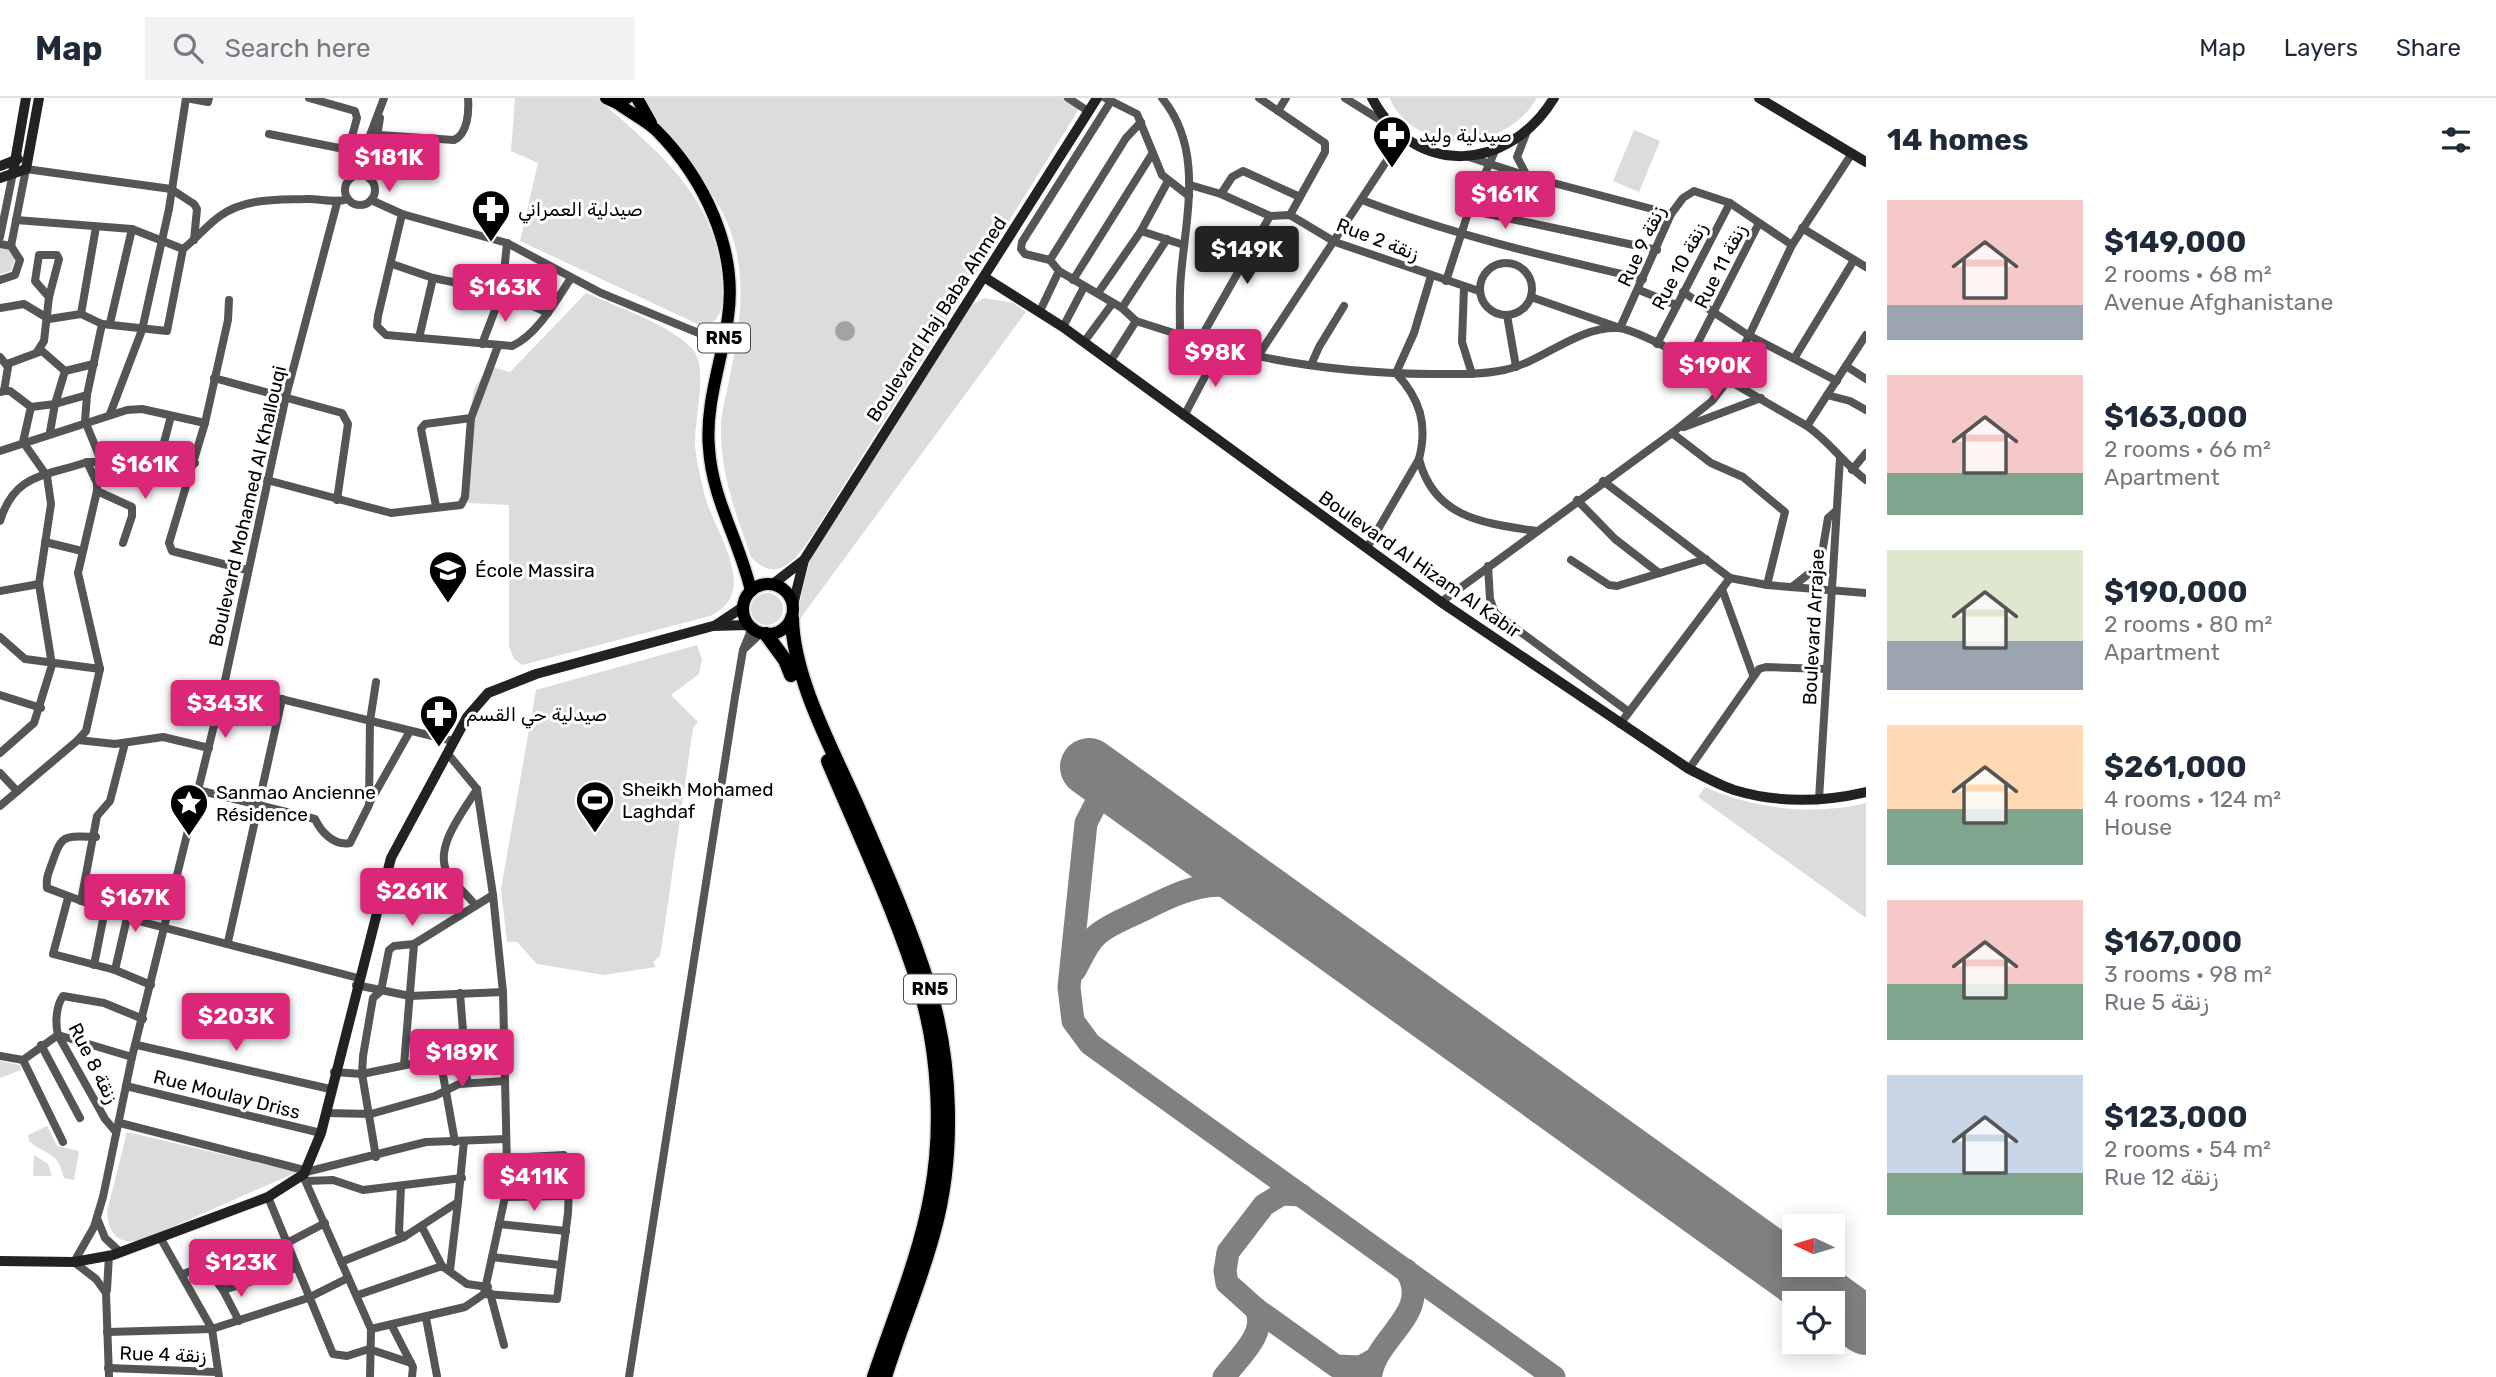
<!DOCTYPE html>
<meta charset="utf-8">
<style>
:root{--surface:#fff;--page:#f2f2f3;--text:#1f2937;--muted:#747a83;--line:#e0e1e3;--accent:#db2777}
body{margin:0;font-family:Rubik,Vazirmatn,sans-serif;background:var(--page);color:var(--text);height:100vh;display:flex;flex-direction:column;font-size:26px;white-space:nowrap}
*{box-sizing:border-box;margin:0}
p{font-size:23px;color:var(--muted)}
.icon{flex:none;width:38px;height:38px;fill:none;stroke:currentColor;stroke-width:2;stroke-linecap:round;stroke-linejoin:round}
.map{position:relative;flex:1;overflow:hidden}
.panel{display:flex;flex-direction:column;background:var(--surface);width:630px}
.panel>*{flex:none}
.needle{width:46px;rotate:274deg}
.controls{position:absolute;left:1782px;top:1116px;display:grid;gap:14px}
.controls a{display:grid;place-items:center;width:63px;height:63px;border-radius:0px;background:var(--surface);box-shadow:0 4px 18px #0003;font-size:35px}
.price{position:absolute;translate:-50% -60px;padding:0 16px;border-radius:7px;background:var(--accent);color:#fff;font-size:23px;line-height:46px;filter:drop-shadow(0 2px 4px #0008)}
.price::after{content:'';position:absolute;left:50%;top:42px;width:21px;height:16px;margin-left:-10px;background:inherit;clip-path:polygon(0 0,100% 0,50% 100%)}
.price.on{background:#222;color:#fff}
ul{padding:0;list-style:none}
li{display:flex;align-items:center;gap:21px;height:175px;padding:0 21px}
li span{display:grid;place-items:center;flex:none;width:196px;height:140px;border-radius:0px;color:#555}
li>.icon{margin-inline-start:auto}
span .icon{width:84px;height:84px;fill:#fffc;stroke-width:1}
li b{font-size:30px}
h2{display:flex;justify-content:space-between;align-items:center;height:84px;padding:0 21px;font-size:30px}
header{display:flex;align-items:center;gap:42px;box-sizing:border-box;height:98px;padding:0 35px;background:var(--surface);border-bottom:2px solid var(--line)}
header strong{font-size:33px}
nav{display:flex;gap:38px;margin-inline-start:auto;font-size:24px}
.search{width:490px;height:63px;background:var(--page);display:flex;align-items:center;gap:18px;box-sizing:border-box;padding:0 24px;border-radius:0px;color:var(--muted);font-size:26px}
main{display:flex;flex:1;min-height:0}
.map>svg:first-child{display:block}
.green{fill:#dcdcdc}
.water{fill:#a3a3a3}
.lines{fill:none;stroke-linecap:round;stroke-linejoin:round}
.taxiway{stroke:#808080;stroke-width:23}
.runway{stroke:#808080;stroke-width:58}
.primary-casing{stroke:#dbdbdb;stroke-width:15}
.highway-casing{stroke:#dbdbdb;stroke-width:17}
.street{stroke:#555;stroke-width:8}
.secondary{stroke:#222;stroke-width:10}
.primary{stroke:#000;stroke-width:12}
.highway{stroke:#000;stroke-width:14}
.labels{text-anchor:middle;stroke-width:6;stroke-linejoin:round;paint-order:stroke}
.shield{fill:#fff;stroke:#4c4c4c;stroke-width:2}
.shield-label{font-size:18px;font-weight:bold;fill:#000}
.poi-label{font-size:19px;fill:#000;stroke:#fff;text-anchor:start}
.street-label{font-size:19px;fill:#000;stroke:#fff}
</style>
<header>
<strong>Map</strong>
<div class="search"><svg class="icon" aria-label="search" viewBox="0 0 24 24"><circle cx="10" cy="10" r="6"/><path d="M15 15l6 6"/></svg>Search here</div>
<nav><a>Map</a><a>Layers</a><a>Share</a></nav>
</header>
<main>
<div class="map">
<svg width="1866" height="1279" viewBox="0 0 1866 1279">
<rect width="100%" height="100%" fill="#fff"/>
<g class="green">
<path d="M515,0H597C658,54 720,100 722,190C723,208 722,222 704,229L520,143L538,65L511,53Z"/>
<path d="M643,0H1062L1079,11L812,438C796,460 778,488 751,459C736,416 720,375 721,330C721,315 726,298 729,283C738,239 746,197 736,152C721,81 666,58 643,0Z"/>
<path d="M1389,0H1537C1505,55 1419,60 1389,0Z"/>
<polygon points="1634,32 1660,43 1639,94 1613,83"/>
<polygon points="0,149 11,153 15,161 11,173 0,176"/>
<path d="M586,195C615,208 676,229 694,253C708,273 694,321 695,347C696,363 701,379 704,395C712,431 763,494 710,518L522,567L514,561L509,548V407L468,405V324L474,291L489,268L510,274Z"/>
<polygon points="984,200 1014,205 1026,214 794,529 811,456 970,208"/>
<circle cx="767" cy="511" r="16"/>
<polygon points="697,547 702,561 699,576 671,597 698,624 693,630 665,826 660,858 653,864 656,869 604,877 537,866 517,844 507,844 501,791 536,592"/>
<path d="M1705,689C1753,711 1814,718 1866,705V820L1698,699Z"/>
<polygon points="0,963 20,967 21,972 0,980"/>
<path d="M47,1028L57,1048L79,1053L74,1082L64,1080C58,1052 46,1058 29,1043L28,1037Z"/>
<path d="M127,1034L297,1074L145,1141C121,1148 109,1139 107,1114Z"/>
<polygon points="34,1057 48,1066 52,1078 33,1078"/>
</g>
<circle class="water" cx="845" cy="233" r="10"/>
<g class="lines">
<g class="taxiway">
<polyline points="1108,682 1086,725 1069,889 1073,923 1090,946 1554,1279"/>
<path d="M1075,872C1082,860 1087,845 1098,836C1110,826 1127,820 1141,813C1190,788 1220,776 1273,801"/>
<polyline points="1301,1097 1282,1096 1264,1107 1228,1154 1225,1173 1227,1185 1256,1211 1336,1268 1361,1269 1375,1261"/>
<path d="M1371,1276C1377,1238 1433,1214 1406,1172"/>
<path d="M1224,1279C1238,1260 1268,1235 1256,1211"/>
</g>
<polyline class="runway" points="1089,669 1866,1228"/>
<g class="primary-casing">
<g id="primary">
<polyline points="606,0 617,5 627,0"/>
<polyline points="637,0 651,25"/>
<path d="M617,5C629,14 645,22 656,32C704,80 738,151 728,219C722,263 705,306 709,350C712,401 740,444 751,493"/>
<circle cx="768" cy="511" r="25"/>
</g>
</g>
<g class="highway-casing">
<g id="highway">
<path d="M792,520C793,582 835,656 860,714C884,770 910,828 928,886C952,962 955,1057 934,1133C921,1183 900,1230 885,1279"/>
<polyline points="766,536 785,562 791,577"/>
<path d="M828,663C860,739 897,816 921,895C939,956 943,1034 931,1096C920,1158 894,1219 874,1279"/>
</g>
</g>
<g class="street">
<polyline points="186,0 208,4 209,0"/>
<polyline points="309,0 355,13 357,20 346,60 358,67"/>
<polyline points="1068,0 1088,13"/>
<polyline points="1105,0 1137,16 1162,77 1189,98"/>
<path d="M1162,0C1204,51 1186,117 1181,177C1179,197 1180,217 1180,237C1260,264 1346,275 1430,276C1455,276 1480,277 1504,272C1543,264 1577,228 1618,230C1638,231 1706,271 1728,282L1712,303L1672,335L1441,504"/>
<polyline points="1259,0 1325,45 1325,54 1290,117"/>
<polyline points="1345,0 1390,28"/>
<polyline points="1111,3 1022,144 1021,151 1025,156 1050,162 1059,173 1122,210 1136,223"/>
<polyline points="1278,13 1286,0"/>
<polyline points="269,36 349,52"/>
<path d="M379,37L454,42C468,36 469,13 468,0"/>
<polyline points="1851,57 1792,147 1728,282 1807,328 1866,237"/>
<polyline points="1466,58 1527,78 1517,59 1526,36"/>
<polyline points="357,72 384,0"/>
<circle cx="360" cy="92" r="15"/>
<polyline points="1527,78 1671,116"/>
<polyline points="370,81 380,20"/>
<polyline points="1190,87 1221,96 1270,118 1290,117 1335,144 1479,193"/>
<polyline points="1221,96 1232,79 1243,73 1300,99"/>
<polyline points="371,102 402,116 507,145 601,195 723,245"/>
<path d="M1362,102C1453,137 1548,159 1643,181"/>
<polyline points="1469,112 1657,152"/>
<path d="M402,116L378,218L377,228L386,237L512,248C537,237 556,203 571,180"/>
<path d="M16,122L132,131L183,151C196,141 207,127 220,118C245,100 276,102 305,101C320,100 333,106 348,101"/>
<polyline points="1802,130 1866,169"/>
<polyline points="1141,133 1184,147"/>
<polyline points="0,139 13,75"/>
<polyline points="0,146 11,148 20,162 15,177 0,182"/>
<polyline points="11,148 26,71 171,91 194,106 197,111 194,142"/>
<polyline points="1050,162 1126,40 1141,24"/>
<circle cx="1506" cy="191" r="26"/>
<polyline points="392,166 433,180 502,194 548,215"/>
<polyline points="1073,182 1152,56"/>
<polyline points="1446,183 1469,112 1495,53"/>
<polyline points="1464,190 1462,244 1472,276"/>
<polyline points="1639,192 1676,207"/>
<polyline points="1683,194 1748,237 1837,283"/>
<polyline points="1098,195 1141,133 1168,83"/>
<polyline points="1531,199 1620,230 1671,116 1683,100 1694,93 1730,105 1792,147"/>
<polyline points="229,202 228,222 205,325 169,445 172,453 247,472"/>
<polyline points="0,210 24,206 49,221 81,216 102,226 167,233 183,151"/>
<polyline points="1122,210 1167,141"/>
<polyline points="1040,213 1059,173"/>
<polyline points="81,216 96,129"/>
<polyline points="1507,217 1516,269"/>
<polyline points="110,225 132,131"/>
<polyline points="1063,229 1084,189"/>
<polyline points="419,240 433,180"/>
<polyline points="1199,243 1270,118"/>
<polyline points="1084,244 1112,206"/>
<polyline points="482,246 502,194 507,145"/>
<polyline points="1657,246 1730,105"/>
<polyline points="37,254 44,243 49,199 59,161 57,157 39,157 35,183 49,199"/>
<polyline points="1258,258 1403,38"/>
<polyline points="0,259 8,269 4,293 0,294"/>
<polyline points="1795,259 1854,162"/>
<polyline points="1689,262 1759,125"/>
<polyline points="1110,264 1136,223 1180,237"/>
<polyline points="7,266 42,253 65,273 55,306 31,309"/>
<polyline points="1311,267 1319,249 1344,208"/>
<polyline points="1846,268 1866,281"/>
<polyline points="65,273 94,266"/>
<polyline points="214,280 342,315 348,326 337,402"/>
<polyline points="1827,297 1850,303 1866,312"/>
<polyline points="110,316 142,232 169,111 186,0"/>
<polyline points="171,318 161,356 195,365"/>
<polyline points="1184,318 1220,250"/>
<path d="M1807,328C1830,344 1844,366 1866,382"/>
<polyline points="1684,329 1761,300"/>
<polyline points="50,334 55,306 87,297"/>
<polyline points="1672,335 1711,365 1743,379 1785,414 1767,487"/>
<polyline points="0,353 127,312 142,311 205,325"/>
<path d="M1419,361C1434,420 1483,425 1536,433"/>
<polyline points="87,364 98,364 100,360 85,323 87,297 102,226"/>
<polyline points="1852,372 1866,355"/>
<polyline points="267,382 391,415 461,407 465,399 471,320"/>
<polyline points="1603,383 1730,480 1767,487 1866,495"/>
<polyline points="97,393 132,409 132,418 123,445"/>
<polyline points="1577,402 1615,441 1659,475"/>
<polyline points="436,408 421,331 425,326 471,320 498,248"/>
<path d="M0,423C15,375 44,379 87,364L97,385V393L78,475L100,571L86,633L78,642L0,708"/>
<polyline points="45,444 82,453"/>
<path d="M1367,450L1419,361C1428,326 1420,301 1396,275L1414,235L1431,178"/>
<polyline points="1571,462 1609,487 1617,488 1706,461"/>
<polyline points="1488,468 1490,501 1495,515 1629,614"/>
<polyline points="1792,489 1820,467 1828,420 1836,413"/>
<polyline points="1722,491 1753,577"/>
<polyline points="0,493 39,486"/>
<polyline points="0,539 25,561 100,571"/>
<polyline points="745,550 761,535"/>
<polyline points="224,587 453,643"/>
<polyline points="0,597 41,610"/>
<polyline points="1620,626 1730,480"/>
<polyline points="78,642 115,646 163,639 209,650"/>
<polyline points="0,655 34,625 52,567 39,486 51,406 47,378 23,344 31,309 10,293 4,293"/>
<polyline points="1689,671 1759,571 1766,569 1827,571"/>
<polyline points="0,675 17,693"/>
<path d="M198,692L315,721C321,734 334,748 350,745L369,707L370,623L376,584"/>
<polyline points="1819,701 1840,360"/>
<polyline points="370,704 410,633"/>
<path d="M96,739C62,738 62,736 51,768C48,776 46,781 47,790L127,820L358,880"/>
<polyline points="68,800 53,856 115,872 151,887"/>
<polyline points="81,803 97,718 110,703 125,645"/>
<path d="M475,807C468,797 456,788 449,778C431,751 464,713 477,691"/>
<polyline points="228,844 282,601"/>
<polyline points="94,867 105,812"/>
<polyline points="115,872 127,820"/>
<polyline points="356,887 410,898 503,894"/>
<polyline points="460,895 467,984"/>
<polyline points="41,947 80,1020"/>
<polyline points="137,947 330,991"/>
<polyline points="0,958 23,962"/>
<polyline points="23,962 58,937 132,959"/>
<polyline points="23,962 63,1044"/>
<polyline points="404,967 414,846"/>
<polyline points="334,974 362,976 440,960 455,1044"/>
<polyline points="126,988 321,1035"/>
<polyline points="326,1015 371,1016 435,998 459,986 505,983"/>
<polyline points="120,1025 300,1071 371,1231 370,1279"/>
<path d="M116,1034L105,1021L58,937C55,925 56,908 63,898L104,905L143,921"/>
<polyline points="376,1059 362,976 363,958 373,900 381,893 389,852 394,848 414,846 493,797"/>
<polyline points="306,1074 426,1044 506,1041"/>
<polyline points="307,1083 333,1082 363,1092 462,1080"/>
<polyline points="401,1088 399,1134 404,1139 458,1104 464,1043"/>
<polyline points="268,1099 333,1256 347,1258 369,1251 411,1265"/>
<polyline points="505,1099 569,1098"/>
<polyline points="97,1120 105,1140 120,1154"/>
<polyline points="499,1126 566,1133"/>
<polyline points="422,1129 442,1168"/>
<polyline points="161,1141 212,1231 219,1279"/>
<polyline points="287,1145 325,1125"/>
<polyline points="492,1159 560,1167"/>
<polyline points="341,1164 404,1139"/>
<polyline points="450,1172 458,1104"/>
<polyline points="183,1176 205,1168 223,1192 297,1170"/>
<polyline points="107,1192 109,1157"/>
<polyline points="223,1192 239,1223"/>
<polyline points="490,1195 504,1247"/>
<polyline points="484,1196 557,1201 568,1115 570,1064 564,1057 507,1060"/>
<polyline points="358,1197 442,1168 467,1186 488,1189"/>
<polyline points="426,1220 437,1278"/>
<polyline points="392,1228 413,1269 412,1279"/>
<polyline points="371,1231 465,1209 484,1196 505,1099 507,1070 503,894 493,797 477,691 448,656"/>
<polyline points="107,1234 212,1231 308,1200 348,1180"/>
<polyline points="108,1270 216,1274"/>
<polyline points="109,1279 106,1195 96,1181 74,1164 94,1129 103,1099 132,959 224,587 286,298 337,105"/>
<polyline points="629,1279 735,599 743,552 752,530"/>
</g>
<g class="secondary">
<path d="M1372,0C1415,81 1509,74 1554,0"/>
<polyline points="1759,0 1866,64"/>
<polyline points="0,68 18,61"/>
<polyline points="13,75 26,0"/>
<polyline points="0,80 26,71 39,0"/>
<path d="M984,179L1063,229L1441,504L1689,671C1703,678 1719,687 1734,692C1777,705 1823,704 1866,694"/>
<polyline points="773,486 804,462"/>
<polyline points="793,507 804,462 1097,0"/>
<polyline points="716,527 743,509"/>
<polyline points="0,1163 74,1164 113,1157 268,1099 304,1076 321,1035 391,760 467,619 488,595 536,576 713,528 748,527"/>
</g>
<use href="#primary" class="primary"/>
<use href="#highway" class="highway"/>
</g>
<defs>
<g id="pharmacy-pin" transform="scale(2.0125)"><path d="M0 17L-7.5 6A9.5 9.5 0 1 1 7.5 6Z" fill="#000" stroke="#fff"/><path d="M-2-6h4v4h4v4h-4v4h-4v-4h-4v-4h4Z" fill="#fff"/></g>
<g id="school-pin" transform="scale(2.0125)"><path d="M0 17L-7.5 6A9.5 9.5 0 1 1 7.5 6Z" fill="#000" stroke="#fff"/><path d="M0-5L7-2L0 1L-7-2ZM-4 1L0 2.5L4 1V4Q0 6-4 4Z" fill="#fff"/></g>
<g id="stadium-pin" transform="scale(2.0125)"><path d="M0 17L-7.5 6A9.5 9.5 0 1 1 7.5 6Z" fill="#000" stroke="#fff"/><path d="M0-5a6.5 5 0 1 0 0 10a6.5 5 0 1 0 0-10ZM-3.5-1.8h7v3.6h-7Z" fill="#fff"/></g>
<g id="sight-pin" transform="scale(2.0125)"><path d="M0 17L-7.5 6A9.5 9.5 0 1 1 7.5 6Z" fill="#000" stroke="#fff"/><path d="M0-6L1.8-2.2L6-1.7L2.9 1.2L3.7 5.4L0 3.3L-3.7 5.4L-2.9 1.2L-6-1.7L-1.8-2.2Z" fill="#fff"/></g>
</defs>
<g fill-rule="evenodd">
<use href="#pharmacy-pin" x="1392" y="37"/>
<use href="#pharmacy-pin" x="491" y="111"/>
<use href="#school-pin" x="448" y="472"/>
<use href="#pharmacy-pin" x="439" y="616"/>
<use href="#stadium-pin" x="595" y="702"/>
<use href="#sight-pin" x="189" y="705"/>
</g>
<g class="labels">
<g class="shield">
<rect x="698" y="225.5" width="52" height="29" rx="5"/>
<rect x="904" y="876.5" width="52" height="29" rx="5"/>
</g>
<g class="shield-label">
<text x="724" y="246">RN5</text>
<text x="930" y="897">RN5</text>
</g>
<g class="poi-label">
<text x="1419" y="44">صيدلية وليد</text>
<text x="518" y="118">صيدلية العمراني</text>
<text x="475" y="479">École Massira</text>
<text x="466" y="623">صيدلية حي القسم</text>
<text x="622" y="698">Sheikh Mohamed<tspan x="622" dy="22">Laghdaf</tspan></text>
<text x="216" y="701">Sanmao Ancienne<tspan x="216" dy="22">Résidence</tspan></text>
</g>
<g class="street-label">
<text transform="translate(1378 141) rotate(21)" y="7">Rue 2 زنقة</text>
<text transform="translate(1641 148) rotate(-65)" y="7">Rue 9 زنقة</text>
<text transform="translate(1679 168) rotate(-62)" y="7">Rue 10 زنقة</text>
<text transform="translate(1720 168) rotate(-63)" y="7">Rue 11 زنقة</text>
<text transform="translate(936 221) rotate(-57)" y="7">Boulevard Haj Baba Ahmed</text>
<text transform="translate(247 408) rotate(-77)" y="7">Boulevard Mohamed Al Khallouqi</text>
<text transform="translate(1420 466) rotate(35)" y="7">Boulevard Al Hizam Al Kabir</text>
<text transform="translate(1813 529) rotate(-87)" y="7">Boulevard Arrajae</text>
<text transform="translate(94 965) rotate(63)" y="7">Rue 8 زنقة</text>
<text transform="translate(227 996) rotate(14)" y="7">Rue Moulay Driss</text>
<text transform="translate(163 1256) rotate(2)" y="7">Rue 4 زنقة</text>
</g>
</g>
</svg>
<div class="controls">
<a><svg class="needle" viewBox="-14 -14 28 28"><path d="M0-13l5 13h-10z" fill="#e53935"/><path d="M0 13l5-13h-10z" fill="#747a83"/></svg></a>
<a><svg class="icon" aria-label="locate" viewBox="0 0 24 24"><circle cx="12" cy="12" r="6"/><path d="M12 2v4M12 18v4M2 12h4M18 12h4"/></svg></a>
</div>
<b class="price" style="left:389px;top:96px">$181K</b>
<b class="price" style="left:1505px;top:133px">$161K</b>
<b class="price on" style="left:1247px;top:188px">$149K</b>
<b class="price" style="left:505px;top:226px">$163K</b>
<b class="price" style="left:1215px;top:291px">$98K</b>
<b class="price" style="left:1715px;top:304px">$190K</b>
<b class="price" style="left:145px;top:403px">$161K</b>
<b class="price" style="left:225px;top:642px">$343K</b>
<b class="price" style="left:412px;top:830px">$261K</b>
<b class="price" style="left:135px;top:836px">$167K</b>
<b class="price" style="left:236px;top:955px">$203K</b>
<b class="price" style="left:462px;top:991px">$189K</b>
<b class="price" style="left:534px;top:1115px">$411K</b>
<b class="price" style="left:241px;top:1201px">$123K</b>
</div>
<section class="panel">
<h2>14 homes<svg class="icon" aria-label="filters" viewBox="0 0 24 24"><path d="M4 7h16M4 17h16"/><circle cx="9" cy="7" r="2"/><circle cx="15" cy="17" r="2"/></svg></h2>
<ul>
<li><span style="background:linear-gradient(#f6c9c9 75%,#9aa5b1 0)"><svg class="icon" aria-label="home" viewBox="0 0 24 24"><path d="M3 11l9-7 9 7M6 9v11h12V9"/></svg></span><div><b>$149,000</b><p>2 rooms · 68 m²</p><p>Avenue Afghanistane</p></div></li>
<li><span style="background:linear-gradient(#f6c9c9 70%,#7fa58c 0)"><svg class="icon" aria-label="home" viewBox="0 0 24 24"><path d="M3 11l9-7 9 7M6 9v11h12V9"/></svg></span><div><b>$163,000</b><p>2 rooms · 66 m²</p><p>Apartment</p></div></li>
<li><span style="background:linear-gradient(#dfe7d0 65%,#9aa5b1 0)"><svg class="icon" aria-label="home" viewBox="0 0 24 24"><path d="M3 11l9-7 9 7M6 9v11h12V9"/></svg></span><div><b>$190,000</b><p>2 rooms · 80 m²</p><p>Apartment</p></div></li>
<li><span style="background:linear-gradient(#ffd9b3 60%,#7fa58c 0)"><svg class="icon" aria-label="home" viewBox="0 0 24 24"><path d="M3 11l9-7 9 7M6 9v11h12V9"/></svg></span><div><b>$261,000</b><p>4 rooms · 124 m²</p><p>House</p></div></li>
<li><span style="background:linear-gradient(#f6c9c9 60%,#7fa58c 0)"><svg class="icon" aria-label="home" viewBox="0 0 24 24"><path d="M3 11l9-7 9 7M6 9v11h12V9"/></svg></span><div><b>$167,000</b><p>3 rooms · 98 m²</p><p>Rue 5 زنقة</p></div></li>
<li><span style="background:linear-gradient(#c9d6e8 70%,#7fa58c 0)"><svg class="icon" aria-label="home" viewBox="0 0 24 24"><path d="M3 11l9-7 9 7M6 9v11h12V9"/></svg></span><div><b>$123,000</b><p>2 rooms · 54 m²</p><p>Rue 12 زنقة</p></div></li>
</ul>
</section>
</main>
